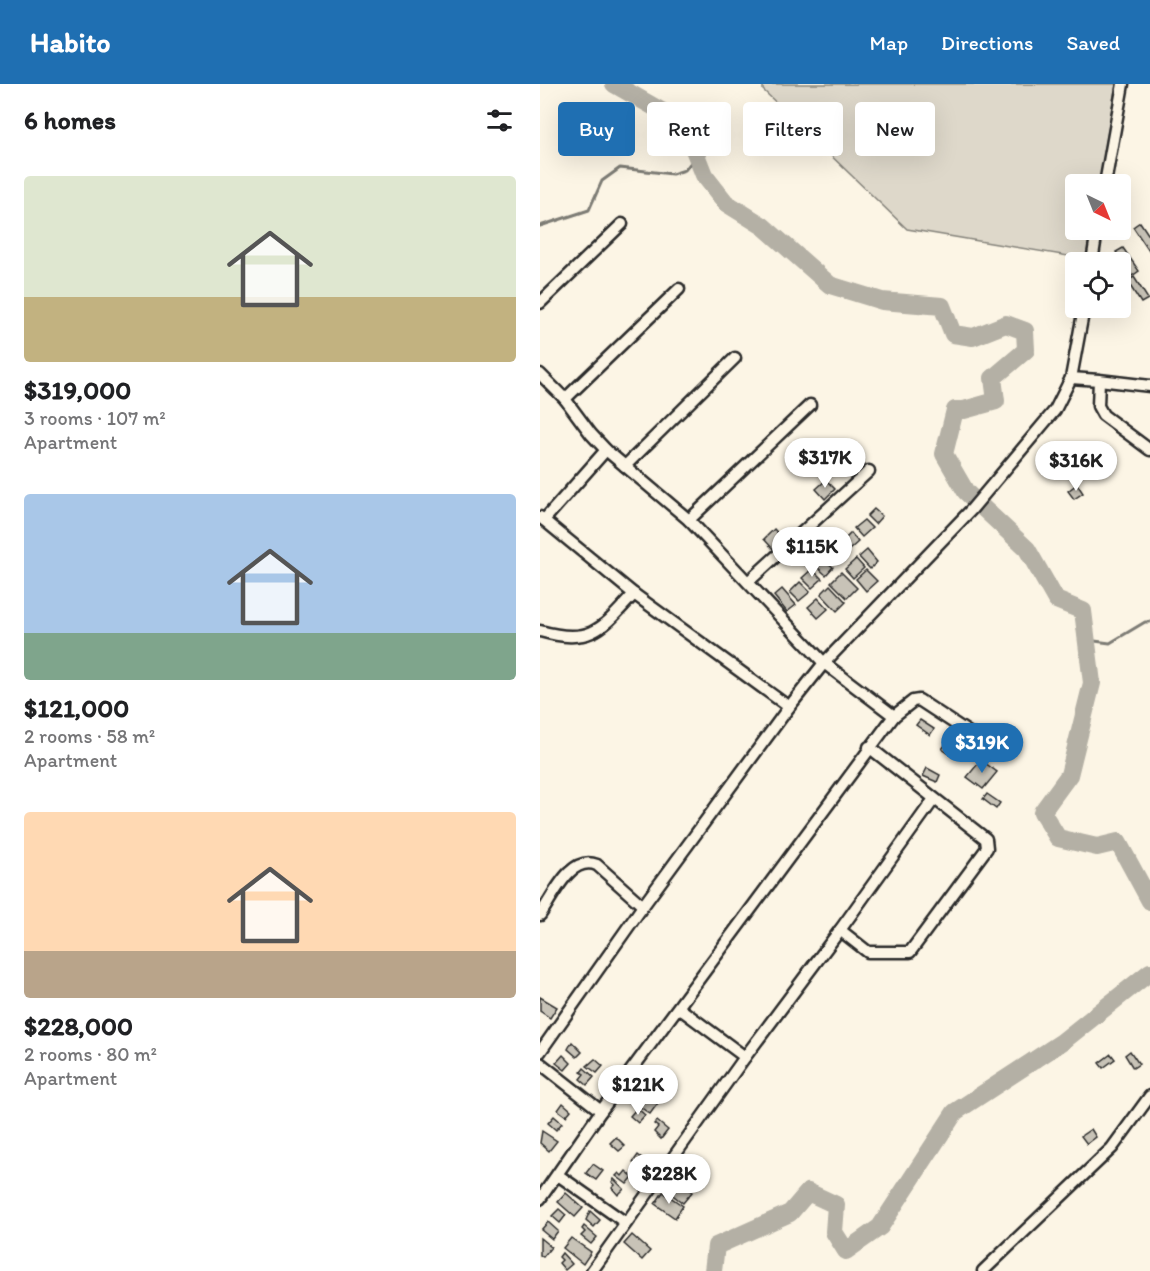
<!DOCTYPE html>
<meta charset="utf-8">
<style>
:root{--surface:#fff;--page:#f2f2f2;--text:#202124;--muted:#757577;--accent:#1f6fb2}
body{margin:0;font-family:Itim,sans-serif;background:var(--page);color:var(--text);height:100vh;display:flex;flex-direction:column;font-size:22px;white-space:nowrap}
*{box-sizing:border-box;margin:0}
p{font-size:20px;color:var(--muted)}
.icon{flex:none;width:33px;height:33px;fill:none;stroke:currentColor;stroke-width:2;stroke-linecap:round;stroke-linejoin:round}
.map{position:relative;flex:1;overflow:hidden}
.panel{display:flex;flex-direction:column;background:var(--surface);width:540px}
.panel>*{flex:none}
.top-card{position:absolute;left:18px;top:18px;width:501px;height:54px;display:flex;gap:12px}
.needle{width:39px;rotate:137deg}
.buttons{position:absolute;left:525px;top:90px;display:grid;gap:12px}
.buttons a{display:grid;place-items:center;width:66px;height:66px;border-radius:6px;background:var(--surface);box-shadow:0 6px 24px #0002;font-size:30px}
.price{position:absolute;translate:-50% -51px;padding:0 14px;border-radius:21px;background:#fff;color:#222;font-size:20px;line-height:39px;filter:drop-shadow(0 2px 3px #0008)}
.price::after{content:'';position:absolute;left:50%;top:36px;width:18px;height:14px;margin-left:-9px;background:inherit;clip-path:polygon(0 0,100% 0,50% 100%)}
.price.on{background:var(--accent);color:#fff}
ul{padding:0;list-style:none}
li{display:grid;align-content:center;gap:12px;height:318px;padding:0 24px}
li span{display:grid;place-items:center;height:186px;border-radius:6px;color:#555}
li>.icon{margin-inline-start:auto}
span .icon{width:108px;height:108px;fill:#fffc;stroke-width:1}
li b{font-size:26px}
h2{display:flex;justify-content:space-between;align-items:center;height:72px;padding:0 24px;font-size:26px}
.pill{padding:0 21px;border-radius:6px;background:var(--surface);box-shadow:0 6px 24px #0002;font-size:21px;line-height:54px}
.pill.on{background:var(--accent);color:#fff}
header{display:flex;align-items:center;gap:36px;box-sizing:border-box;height:84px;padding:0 30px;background:var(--accent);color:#fff}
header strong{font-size:28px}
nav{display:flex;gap:33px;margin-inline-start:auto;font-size:21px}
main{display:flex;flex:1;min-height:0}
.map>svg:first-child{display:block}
.green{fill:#ded8ca;stroke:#84827a;stroke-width:1.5}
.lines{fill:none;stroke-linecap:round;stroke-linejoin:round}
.stream{stroke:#7d7b74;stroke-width:3}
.river{stroke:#b4b0a5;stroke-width:18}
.building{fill:#c8c3b7;stroke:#2b2b2b;stroke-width:1.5}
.minor-casing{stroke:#2b2b2b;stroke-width:15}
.minor{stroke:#fcf5e5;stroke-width:10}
</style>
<header>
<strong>Habito</strong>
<nav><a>Map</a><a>Directions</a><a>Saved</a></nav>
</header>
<main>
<section class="panel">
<h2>6 homes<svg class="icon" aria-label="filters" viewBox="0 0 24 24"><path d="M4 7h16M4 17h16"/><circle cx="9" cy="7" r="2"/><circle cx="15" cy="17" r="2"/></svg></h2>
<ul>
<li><span style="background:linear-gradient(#dfe7d0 65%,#c2b280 0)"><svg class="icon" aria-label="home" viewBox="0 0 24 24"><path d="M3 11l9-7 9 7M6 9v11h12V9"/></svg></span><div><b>$319,000</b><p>3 rooms · 107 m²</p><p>Apartment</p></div></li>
<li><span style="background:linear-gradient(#a9c7e8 75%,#7fa58c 0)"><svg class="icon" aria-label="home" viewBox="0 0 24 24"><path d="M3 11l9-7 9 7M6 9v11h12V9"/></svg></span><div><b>$121,000</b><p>2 rooms · 58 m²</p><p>Apartment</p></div></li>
<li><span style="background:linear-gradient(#ffd9b3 75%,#b9a48a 0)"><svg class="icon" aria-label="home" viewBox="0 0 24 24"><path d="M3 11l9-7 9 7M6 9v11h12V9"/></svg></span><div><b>$228,000</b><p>2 rooms · 80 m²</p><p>Apartment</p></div></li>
</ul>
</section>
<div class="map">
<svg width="610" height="1187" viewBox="0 0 610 1187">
<rect width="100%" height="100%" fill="#fcf5e5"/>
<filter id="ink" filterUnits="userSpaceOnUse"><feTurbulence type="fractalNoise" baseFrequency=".0167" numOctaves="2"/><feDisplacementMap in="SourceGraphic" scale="12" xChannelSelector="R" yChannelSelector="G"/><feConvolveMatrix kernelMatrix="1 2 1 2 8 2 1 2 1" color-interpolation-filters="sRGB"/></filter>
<g filter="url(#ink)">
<polygon class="green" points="223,0 576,0 559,100 536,100 536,146 551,146 546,175 367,145 223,6"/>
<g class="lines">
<g class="stream">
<polyline points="0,142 49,126 62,97 80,84 132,90 145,86 156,72"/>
<polyline points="547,556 570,559 605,538 610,538"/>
</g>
<g class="river">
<polyline points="74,0 144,40 164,91 186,119 223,142 290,201 342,217 402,222 413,250 433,253 466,240 485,247 486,266 453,294 456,317 424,326 415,326 404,370 426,408 487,465 516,516 543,527 552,599 529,691 502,728 518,754 557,763 578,758 610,817"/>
<polyline points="173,1187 176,1162 250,1129 268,1108 296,1121 294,1148 306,1167 340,1143 415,1028 522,958 610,888"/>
</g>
</g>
<g class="building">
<polygon points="600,138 610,153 609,167 593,143"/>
<polygon points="583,164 599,187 592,192 576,168"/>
<polygon points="594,193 608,215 601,219 587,197"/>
<polygon points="286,396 295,405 285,415 276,405"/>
<polygon points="537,400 543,409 534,415 528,407"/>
<polygon points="334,425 342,432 335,440 327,432"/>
<polygon points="324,436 332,444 322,453 314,444"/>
<polygon points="234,445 243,455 233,465 224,455"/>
<polygon points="311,449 318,458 309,466 302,458"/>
<polygon points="297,461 306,469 299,477 290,469"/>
<polygon points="327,466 337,478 330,485 319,473"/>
<polygon points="283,475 293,483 286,491 277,483"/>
<polygon points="316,475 324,484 313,494 305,485"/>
<polygon points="272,485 282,495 272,504 262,494"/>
<polygon points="326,486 337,497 326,507 316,495"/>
<polygon points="301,488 317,504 307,514 291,498"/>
<polygon points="260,498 270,508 259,517 250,508"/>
<polygon points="290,501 306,518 297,527 281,510"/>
<polygon points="242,505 256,521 247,528 234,512"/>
<polygon points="278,514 288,525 278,534 268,523"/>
<polygon points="380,636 394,645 390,651 376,641"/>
<polygon points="408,657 419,665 414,673 402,665"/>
<polygon points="441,676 457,688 443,705 427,693"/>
<polygon points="387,684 400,691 397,698 383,692"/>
<polygon points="447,710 460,719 456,725 443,715"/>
<polygon points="0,913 17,923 10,934 0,927"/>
<polygon points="32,958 42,968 37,973 28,965"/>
<polygon points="590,967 599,980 593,984 585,971"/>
<polygon points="571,970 575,975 563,984 559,979"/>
<polygon points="23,971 31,979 25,986 16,979"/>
<polygon points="55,975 63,982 57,989 47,982"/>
<polygon points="44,984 54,993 47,1001 40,995 44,990 41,988"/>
<polygon points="100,1006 118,1019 110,1030 92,1017"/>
<polygon points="23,1019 31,1026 26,1032 18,1026"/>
<polygon points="97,1024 105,1031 98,1039 90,1032"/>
<polygon points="14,1032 22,1039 16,1046 8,1039"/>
<polygon points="117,1037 128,1046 121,1055 114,1048 118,1043 114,1040"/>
<polygon points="551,1045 556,1053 547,1060 541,1052"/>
<polygon points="2,1047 17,1057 9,1067 0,1059"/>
<polygon points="76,1053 85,1062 79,1067 70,1059"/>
<polygon points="98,1071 107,1078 102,1084 93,1078"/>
<polygon points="53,1080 63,1087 56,1096 46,1089"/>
<polygon points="86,1087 93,1093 87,1100 76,1092 79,1089 82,1092"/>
<polygon points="134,1094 152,1108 143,1119 125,1105"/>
<polygon points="74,1095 84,1105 78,1111 72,1104 75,1101 72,1098"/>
<polygon points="123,1108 143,1122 135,1134 115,1120"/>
<polygon points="26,1109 43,1124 35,1133 18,1118"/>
<polygon points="19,1125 26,1131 20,1139 12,1132"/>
<polygon points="50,1127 60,1136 54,1143 46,1136"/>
<polygon points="8,1138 18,1147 12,1155 1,1146"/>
<polygon points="44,1142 57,1153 51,1160 41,1152 45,1148 42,1145"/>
<polygon points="92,1151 110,1167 102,1176 84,1160"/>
<polygon points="0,1154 11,1163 3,1173 0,1171"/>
<polygon points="31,1154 51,1168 43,1180 23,1164"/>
<polygon points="22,1169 32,1180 25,1186 19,1179 22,1176 19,1173"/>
</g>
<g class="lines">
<g class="minor-casing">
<g id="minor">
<polyline points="565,100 583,0"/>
<polyline points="552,178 557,146"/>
<polyline points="0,219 82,140"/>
<polyline points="0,290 25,315 51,350 66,366 149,436 284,579 354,632 373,617 379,616 443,658"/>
<polyline points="531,294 559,296 558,322 563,331 610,366"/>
<polyline points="559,296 610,302"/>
<polyline points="25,315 139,205"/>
<polyline points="85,382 195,274"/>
<polyline points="0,433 94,510 249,623"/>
<polyline points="4,436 66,366"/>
<polyline points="149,436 270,321"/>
<polyline points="208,498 329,387"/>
<path d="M0,547C51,561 61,546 94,510"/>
<path d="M0,831C13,813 30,770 57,781L103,822"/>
<polyline points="300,846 394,715"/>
<polyline points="139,924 205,973"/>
<polyline points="0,968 103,822 249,623 284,579 431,426 515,326 531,294 544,224"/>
<polyline points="0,979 61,1027"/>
<polyline points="18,1091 86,1139"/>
<polyline points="0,1115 61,1027 354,632"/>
<polyline points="52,1187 205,973 300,846 328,868 370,868 447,764 446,755 329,663"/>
<polyline points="443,1187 572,1064 610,1012"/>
</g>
</g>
<use href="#minor" class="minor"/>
</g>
</g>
</svg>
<div class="buttons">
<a><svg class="needle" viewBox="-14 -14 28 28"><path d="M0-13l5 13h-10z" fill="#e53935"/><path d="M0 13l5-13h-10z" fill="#757577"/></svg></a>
<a><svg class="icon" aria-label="locate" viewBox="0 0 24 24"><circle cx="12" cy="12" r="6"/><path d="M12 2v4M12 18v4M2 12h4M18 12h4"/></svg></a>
</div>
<b class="price" style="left:285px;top:405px">$317K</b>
<b class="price" style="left:536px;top:408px">$316K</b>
<b class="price" style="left:272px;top:494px">$115K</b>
<b class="price on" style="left:442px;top:690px">$319K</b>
<b class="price" style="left:98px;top:1032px">$121K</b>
<b class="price" style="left:129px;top:1121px">$228K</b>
<div class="top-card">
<a class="pill on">Buy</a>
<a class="pill">Rent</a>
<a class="pill">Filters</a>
<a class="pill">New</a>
</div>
</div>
</main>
